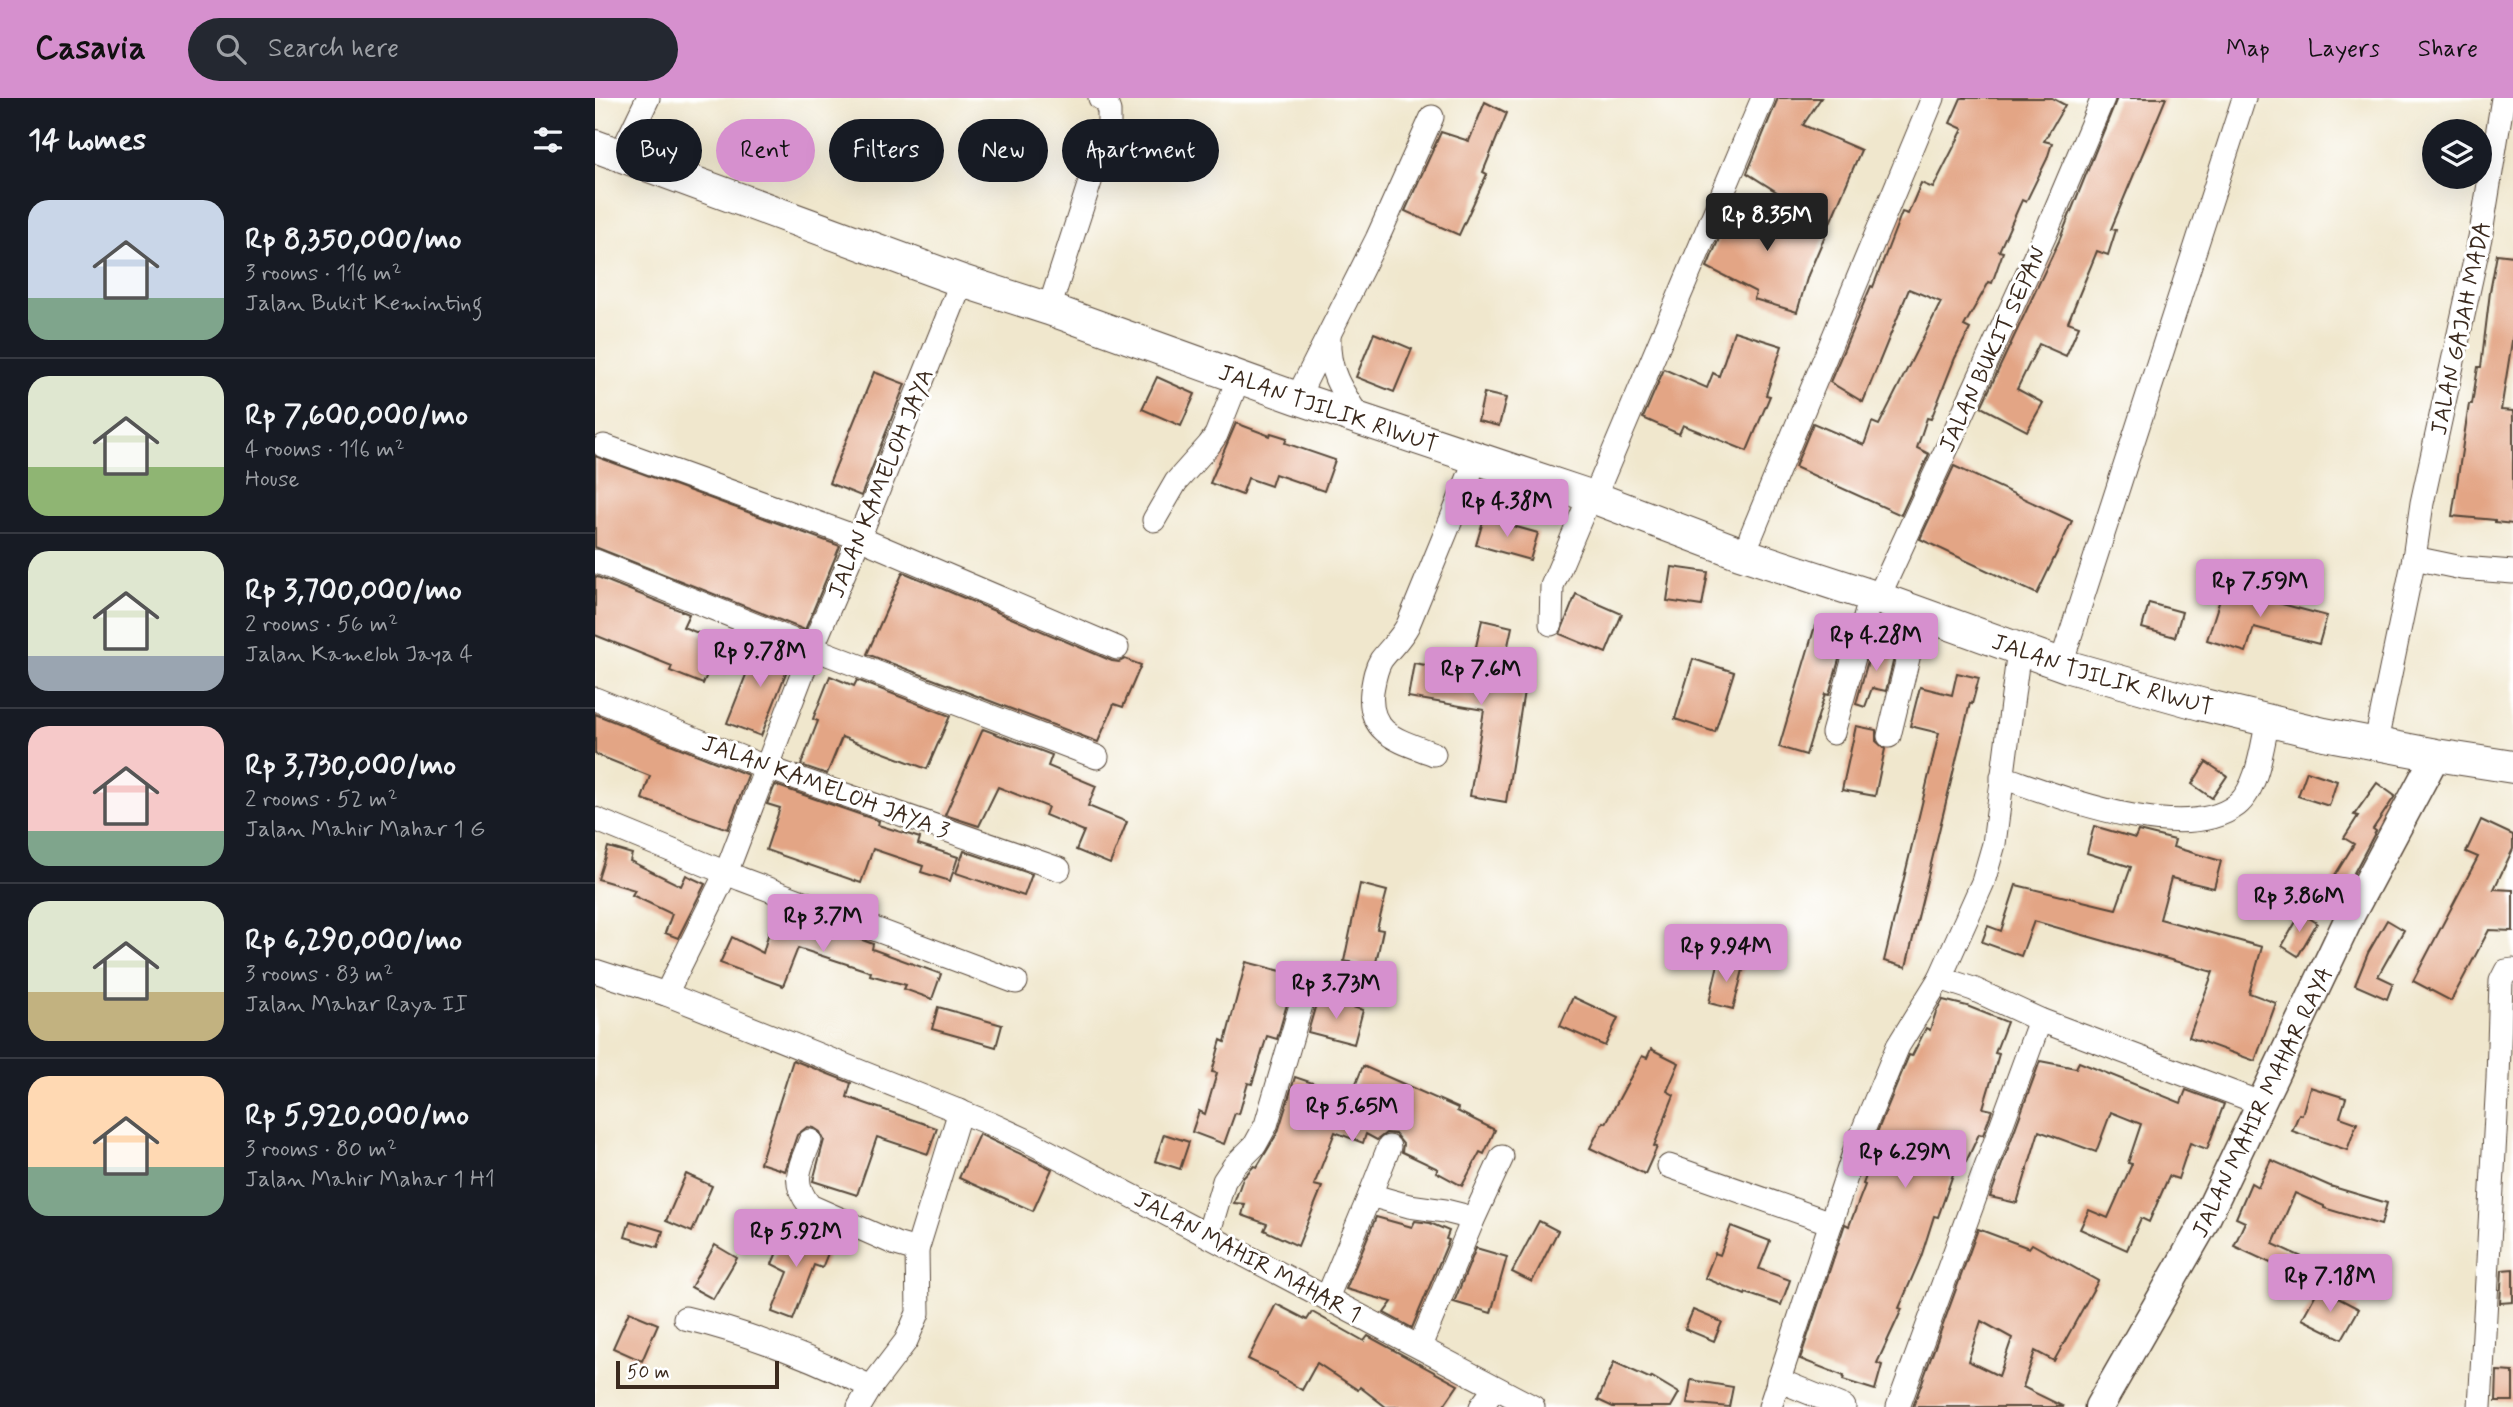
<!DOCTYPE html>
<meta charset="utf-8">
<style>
:root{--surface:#171b24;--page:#242831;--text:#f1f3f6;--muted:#9ea1a6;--line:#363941;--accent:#d690ce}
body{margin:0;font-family:Mynerve,sans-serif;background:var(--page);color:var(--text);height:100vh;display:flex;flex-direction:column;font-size:26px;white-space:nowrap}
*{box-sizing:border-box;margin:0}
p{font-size:23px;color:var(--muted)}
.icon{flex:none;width:38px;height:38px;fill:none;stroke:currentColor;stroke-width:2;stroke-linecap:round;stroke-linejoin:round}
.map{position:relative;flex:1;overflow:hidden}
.sheet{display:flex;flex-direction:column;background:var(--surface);width:595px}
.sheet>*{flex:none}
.top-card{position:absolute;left:21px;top:21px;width:665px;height:63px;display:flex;gap:14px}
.tools{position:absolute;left:1827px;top:21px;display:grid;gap:14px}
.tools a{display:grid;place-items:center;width:70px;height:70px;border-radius:50%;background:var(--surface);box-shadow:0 7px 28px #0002;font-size:35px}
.scale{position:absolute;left:21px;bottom:18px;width:163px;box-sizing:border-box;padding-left:7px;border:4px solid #3b2a1e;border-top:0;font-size:19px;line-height:24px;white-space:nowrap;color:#3b2a1e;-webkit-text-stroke:5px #fff;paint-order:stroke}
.price{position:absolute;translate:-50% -60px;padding:0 16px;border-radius:7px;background:var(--accent);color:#111;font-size:23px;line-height:46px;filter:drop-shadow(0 2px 4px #0008)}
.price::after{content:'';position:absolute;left:50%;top:42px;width:21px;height:16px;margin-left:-10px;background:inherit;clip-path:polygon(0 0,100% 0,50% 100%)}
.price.current{background:#222;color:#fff}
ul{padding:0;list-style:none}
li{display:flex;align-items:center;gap:21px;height:175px;padding:0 28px}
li+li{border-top:2px solid var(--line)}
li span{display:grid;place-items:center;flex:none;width:196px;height:140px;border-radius:21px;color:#555}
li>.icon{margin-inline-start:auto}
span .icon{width:84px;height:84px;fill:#fffc;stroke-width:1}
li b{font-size:30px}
h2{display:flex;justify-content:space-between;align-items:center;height:84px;padding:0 28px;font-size:30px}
.chip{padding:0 24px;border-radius:32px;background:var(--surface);box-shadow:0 7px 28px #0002;font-size:24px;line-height:63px}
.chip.current{background:var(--accent);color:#111}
header{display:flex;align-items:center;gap:42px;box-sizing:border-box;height:98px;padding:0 35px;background:var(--accent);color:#111}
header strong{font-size:33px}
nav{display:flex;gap:38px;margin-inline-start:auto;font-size:24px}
.search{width:490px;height:63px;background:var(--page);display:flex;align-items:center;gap:18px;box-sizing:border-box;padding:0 24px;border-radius:38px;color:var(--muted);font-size:26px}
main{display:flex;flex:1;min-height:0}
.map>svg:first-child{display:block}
.building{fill:#e3a585;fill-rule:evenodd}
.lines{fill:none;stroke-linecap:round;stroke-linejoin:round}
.minor-casing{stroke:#564638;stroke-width:25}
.major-casing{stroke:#564638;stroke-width:31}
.highway-casing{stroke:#564638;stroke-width:34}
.minor{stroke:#fff;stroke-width:23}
.major{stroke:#fff;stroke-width:28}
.highway{stroke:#fff;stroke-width:32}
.labels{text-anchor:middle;stroke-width:6;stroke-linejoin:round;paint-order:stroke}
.street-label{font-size:23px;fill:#3b2a1e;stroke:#fff}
</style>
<header>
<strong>Casavia</strong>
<div class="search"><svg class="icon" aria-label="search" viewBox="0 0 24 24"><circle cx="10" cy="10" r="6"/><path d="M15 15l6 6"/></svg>Search here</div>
<nav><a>Map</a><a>Layers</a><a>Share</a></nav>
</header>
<main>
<section class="sheet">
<h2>14 homes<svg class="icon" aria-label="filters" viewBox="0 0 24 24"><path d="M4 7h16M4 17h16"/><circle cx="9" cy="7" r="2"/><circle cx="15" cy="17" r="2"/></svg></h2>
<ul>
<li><span style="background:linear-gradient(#c9d6e8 70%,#7fa58c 0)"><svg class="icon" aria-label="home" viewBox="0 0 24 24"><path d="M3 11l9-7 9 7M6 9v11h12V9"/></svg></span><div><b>Rp 8,350,000/mo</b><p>3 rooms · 116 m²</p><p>Jalan Bukit Keminting</p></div></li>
<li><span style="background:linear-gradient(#dfe7d0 65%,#8fb573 0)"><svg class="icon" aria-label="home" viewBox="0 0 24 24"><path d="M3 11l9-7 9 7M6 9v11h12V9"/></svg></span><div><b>Rp 7,600,000/mo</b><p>4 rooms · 116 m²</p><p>House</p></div></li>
<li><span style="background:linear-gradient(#dfe7d0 75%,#9aa5b1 0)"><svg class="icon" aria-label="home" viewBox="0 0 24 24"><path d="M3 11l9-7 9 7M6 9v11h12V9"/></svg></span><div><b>Rp 3,700,000/mo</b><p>2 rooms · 56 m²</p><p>Jalan Kameloh Jaya 4</p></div></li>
<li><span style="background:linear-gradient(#f6c9c9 75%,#7fa58c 0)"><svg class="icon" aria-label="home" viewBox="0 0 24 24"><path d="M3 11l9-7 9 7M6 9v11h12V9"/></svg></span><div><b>Rp 3,730,000/mo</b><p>2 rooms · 52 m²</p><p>Jalan Mahir Mahar 1 G</p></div></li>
<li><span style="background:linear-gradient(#dfe7d0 65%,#c2b280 0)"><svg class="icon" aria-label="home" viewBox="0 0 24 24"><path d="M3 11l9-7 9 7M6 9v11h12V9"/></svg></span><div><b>Rp 6,290,000/mo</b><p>3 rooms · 83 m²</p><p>Jalan Mahar Raya II</p></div></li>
<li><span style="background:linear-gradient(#ffd9b3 65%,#7fa58c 0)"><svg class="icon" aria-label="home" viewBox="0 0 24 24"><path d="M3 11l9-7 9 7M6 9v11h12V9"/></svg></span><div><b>Rp 5,920,000/mo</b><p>3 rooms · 80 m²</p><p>Jalan Mahir Mahar 1 H1</p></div></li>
</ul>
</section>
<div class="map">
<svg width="1918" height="1309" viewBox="0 0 1918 1309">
<rect width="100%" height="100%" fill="#fff"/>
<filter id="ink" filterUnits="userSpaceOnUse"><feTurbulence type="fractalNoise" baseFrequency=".0143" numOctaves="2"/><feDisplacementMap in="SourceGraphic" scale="14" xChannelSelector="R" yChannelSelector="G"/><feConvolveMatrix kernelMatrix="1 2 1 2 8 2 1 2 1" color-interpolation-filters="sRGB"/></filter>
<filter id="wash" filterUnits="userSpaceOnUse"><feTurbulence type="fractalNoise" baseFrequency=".00686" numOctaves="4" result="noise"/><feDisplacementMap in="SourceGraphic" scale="28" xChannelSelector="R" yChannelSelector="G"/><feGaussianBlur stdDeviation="1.57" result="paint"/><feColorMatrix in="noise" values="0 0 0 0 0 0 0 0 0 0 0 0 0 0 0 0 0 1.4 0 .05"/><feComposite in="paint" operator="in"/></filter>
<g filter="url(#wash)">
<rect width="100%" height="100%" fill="#f0e7cd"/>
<g id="blocks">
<g class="building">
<polygon points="1183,0 1226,0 1208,27 1266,52 1234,127 1152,75"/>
<polygon points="1366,0 1457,0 1470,7 1449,43 1457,45 1452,61 1431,104 1427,102 1404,153 1408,154 1397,185 1394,184 1369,228 1375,231 1360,260 1336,321 1332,320 1322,350 1334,356 1306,417 1200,369 1218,325 1269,347 1277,324 1284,327 1346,204 1314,191 1268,304 1235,284 1276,188 1278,189 1307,114 1313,116 1326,85 1338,90 1368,31 1355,25"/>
<polygon points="1522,0 1571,0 1516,131 1521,132 1513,157 1502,153 1473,224 1484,228 1471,258 1444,246 1422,291 1448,305 1432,333 1386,309 1464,143"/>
<polygon points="890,4 912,15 888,74 892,76 864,137 810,113 846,34 874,43"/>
<polygon points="1141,100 1232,133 1213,177 1202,214 1159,201 1161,194 1112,169"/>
<polygon points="1902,156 1918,158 1918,237 1906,312 1918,313 1918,426 1900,424 1900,422 1857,418 1874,306 1877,306 1883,269 1886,269 1895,194"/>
<polygon points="1139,233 1187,248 1171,297 1175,298 1152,353 1088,327 1084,336 1048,320 1069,271 1112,290 1118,275 1124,278"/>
<polygon points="779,235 817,251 799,294 761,279"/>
<polygon points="279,274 310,286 266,398 234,385"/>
<polygon points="562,279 600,296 586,328 547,311"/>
<polygon points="889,295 911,300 904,328 883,323"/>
<polygon points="641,325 675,338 676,335 692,340 690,345 740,362 729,393 680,376 676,388 653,380 647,397 615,385"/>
<polygon points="0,358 245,448 210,532 0,449"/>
<polygon points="1359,368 1477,423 1442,496 1325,441"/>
<polygon points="889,420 943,435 935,462 881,447"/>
<polygon points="1077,469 1113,474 1107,508 1072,503"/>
<polygon points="308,474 517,563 524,564 530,561 546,567 528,609 519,606 503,644 272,556"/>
<polygon points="0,478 94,516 88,529 126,544 108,586 75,573 77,568 0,537"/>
<polygon points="1631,483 1670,495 1668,501 1732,518 1724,546 1659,529 1651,554 1612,542"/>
<polygon points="981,496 1027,516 1011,555 965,536"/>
<polygon points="1554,505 1587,514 1580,539 1547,530"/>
<polygon points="887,522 917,529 904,589 929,593 911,704 875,698 889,612 813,599 819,565 875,575"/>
<polygon points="1220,528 1251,537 1234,597 1230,596 1211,657 1184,649"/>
<polygon points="1279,541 1291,546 1288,557 1299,560 1291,593 1277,590 1270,609 1261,606"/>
<polygon points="164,544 198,557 166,638 132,625"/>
<polygon points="1098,561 1139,574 1120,634 1080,621"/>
<polygon points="1362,575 1384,580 1377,606 1375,605 1311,869 1289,863 1344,635 1315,628 1325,589 1357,597"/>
<polygon points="235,578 259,588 262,582 355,618 332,671 247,639 232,676 206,667 223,623 218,621"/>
<polygon points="0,616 153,677 133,731 47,701 55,678 0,656"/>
<polygon points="1261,628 1281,632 1281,643 1290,651 1280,698 1247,692"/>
<polygon points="388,631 457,657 453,668 501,688 493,708 532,724 515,766 481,752 489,733 450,717 453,709 403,689 384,728 350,717"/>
<polygon points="1611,664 1632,678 1617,700 1597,686"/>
<polygon points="1712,673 1742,683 1734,708 1703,698"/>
<polygon points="1782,685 1800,698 1778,731 1781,733 1751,790 1737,782 1759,746 1749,740 1763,718 1759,717"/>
<polygon points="180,687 284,723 283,727 325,740 323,746 363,759 355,783 326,774 328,768 278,751 266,785 171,752 185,710 172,706"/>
<polygon points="1886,722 1918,737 1918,751 1899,791 1918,792 1918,833 1894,832 1856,903 1818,883 1883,759 1871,754"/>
<polygon points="1499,728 1540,740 1543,733 1580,742 1578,749 1626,763 1619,790 1576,780 1565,821 1667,849 1654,895 1681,905 1660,963 1594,939 1618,874 1439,823 1426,858 1387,844 1393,828 1406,833 1421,787 1521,811 1536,769 1492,755"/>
<polygon points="13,749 37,756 35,763 86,788 91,777 110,786 83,840 70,835 77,816 37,797 40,792 3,781"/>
<polygon points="369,753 437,776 429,798 361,775"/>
<polygon points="765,786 792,793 782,831 788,832 780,869 749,863"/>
<polygon points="181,809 278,846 277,851 346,876 337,901 309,891 311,887 275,877 276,874 203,850 188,888 125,865 137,839 168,855"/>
<polygon points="1706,815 1722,825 1703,858 1687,848"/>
<polygon points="1792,822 1809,832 1783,878 1798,885 1792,901 1760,887 1773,855"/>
<polygon points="1124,862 1149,868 1138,911 1114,905"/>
<polygon points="651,864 694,875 691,891 696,892 682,941 672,938 657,986 653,985 644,1016 640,1015 629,1046 597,1034 604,1013 610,1016 622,975 617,974 626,942 630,944"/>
<polygon points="723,899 768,912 759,946 713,934"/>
<polygon points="978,899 1023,920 1010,948 965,928"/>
<polygon points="1348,902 1372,908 1412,924 1400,955 1404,956 1388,1010 1397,1012 1388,1037 1384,1036 1371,1064 1363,1062 1343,1119 1339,1118 1326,1159 1304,1210 1307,1211 1282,1265 1287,1267 1280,1292 1248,1282 1249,1278 1205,1261 1250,1126 1254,1128 1270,1087 1268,1086 1279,1057 1274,1056 1280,1039 1314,957 1317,958 1331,930 1335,932 1341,914"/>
<polygon points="343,909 407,927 401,949 337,931"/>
<polygon points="1056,951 1084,965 1072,993 1079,997 1059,1048 1062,1049 1050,1076 995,1050 1008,1024 1011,1025 1047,958 1052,960"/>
<polygon points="198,962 256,985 252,999 342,1030 333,1056 282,1039 262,1097 218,1083 229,1042 225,1034 219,1030 212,1029 202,1037 190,1073 165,1065"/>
<polygon points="1445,963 1481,970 1484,964 1586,1005 1591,992 1629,1006 1612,1051 1595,1045 1583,1081 1574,1078 1554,1124 1546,1120 1532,1152 1485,1131 1494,1112 1513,1120 1537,1066 1533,1065 1546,1026 1516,1014 1501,1054 1444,1033 1422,1105 1395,1099"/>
<polygon points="768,968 863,1010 862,1013 900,1032 889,1056 885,1054 867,1088 841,1074 843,1071 807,1054 808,1046 800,1036 791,1035 782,1042 771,1036 768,1045 740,1034 719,1087 727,1089 703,1148 669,1132 672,1126 647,1117 650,1106 639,1105 648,1080 659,1068 662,1069 683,1034 700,979 756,998"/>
<polygon points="1715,989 1751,1000 1745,1019 1762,1025 1752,1052 1697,1033 1704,1016 1707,1017"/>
<polygon points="384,1036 457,1071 438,1113 364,1080"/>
<polygon points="569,1036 594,1044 585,1071 560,1063"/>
<polygon points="1676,1062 1735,1088 1792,1105 1786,1127 1729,1110 1729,1108 1700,1095 1678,1146 1707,1159 1699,1176 1639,1148 1650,1124 1641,1120 1656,1085 1663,1089"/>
<polygon points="91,1076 117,1088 97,1134 71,1123"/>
<polygon points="781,1119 817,1129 820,1123 835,1125 854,1133 851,1141 854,1142 817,1230 789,1215 797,1204 751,1191"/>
<polygon points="35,1123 68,1133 63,1149 30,1139"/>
<polygon points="944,1123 963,1133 937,1184 917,1174"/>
<polygon points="1136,1128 1175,1143 1164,1171 1195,1182 1186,1207 1151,1195 1150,1197 1110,1180 1120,1155 1125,1157"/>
<polygon points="192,1130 235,1150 227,1170 219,1167 198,1222 177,1214 193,1174 177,1166"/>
<path d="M1383,1131L1434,1150L1437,1146L1503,1183L1459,1263L1440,1253L1428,1289L1469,1309H1318ZM1386,1223L1417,1240L1404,1278L1373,1263Z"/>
<polygon points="120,1147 142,1160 118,1201 96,1189"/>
<polygon points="881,1150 912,1159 896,1215 859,1204"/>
<polygon points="1918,1171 1918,1204 1905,1205 1907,1172"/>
<polygon points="1724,1190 1764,1211 1747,1241 1707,1221"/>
<polygon points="681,1206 712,1222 717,1214 769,1243 773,1238 863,1287 848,1309 791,1309 765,1289 763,1292 722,1265 707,1292 682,1277 682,1275 653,1261"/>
<polygon points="1098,1212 1127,1224 1119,1243 1090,1231"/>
<polygon points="34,1214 63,1226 47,1263 18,1250"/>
<polygon points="1019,1264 1056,1281 1057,1279 1084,1295 1076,1309 1018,1309 1003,1302"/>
<polygon points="1902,1273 1918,1274 1918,1303 1901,1303"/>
<polygon points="1096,1282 1138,1289 1134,1309 1092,1305"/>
</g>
</g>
</g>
<g filter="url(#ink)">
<use href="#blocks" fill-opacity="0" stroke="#564638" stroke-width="2"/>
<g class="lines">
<g class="minor-casing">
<g id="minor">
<polyline points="1908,0 1886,135 1827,405 1819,460 1867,470 1918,474"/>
<polyline points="25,58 53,0"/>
<polyline points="454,211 514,25 514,13 510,2 505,0"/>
<path d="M734,240C732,273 748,295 765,321"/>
<polyline points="702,300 782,141 837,19"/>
<polyline points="9,348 264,440 522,550"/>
<polyline points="999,400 1168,0"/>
<polyline points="559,422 581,384 614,347 621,337 644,279"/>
<polyline points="1156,438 1338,0"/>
<polyline points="0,463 217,550 502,659"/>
<polyline points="1283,500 1449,139 1508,0"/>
<polyline points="956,526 957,488 995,398"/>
<polyline points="1466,566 1649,0"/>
<polyline points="0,601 170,669 464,771"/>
<polyline points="1238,635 1276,498"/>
<polyline points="1294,638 1324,515"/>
<polyline points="1781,644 1819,460"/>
<path d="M839,656C806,643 772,637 777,593C779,582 780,572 786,562C795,550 805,542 813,527L881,361"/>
<path d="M1407,679C1464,698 1588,748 1642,707C1663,690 1667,648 1673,622"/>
<polyline points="0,721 146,781 421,884"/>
<polyline points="0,873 71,896 396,1026 433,1043 938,1309"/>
<polyline points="1345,880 1378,891 1445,922 1665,1005"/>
<polyline points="71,896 131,775 217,550 264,440 367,183"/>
<path d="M215,1043C205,1070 195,1083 215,1108L301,1146L322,1152"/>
<polyline points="1074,1068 1236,1125"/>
<polyline points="775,1097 794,1049"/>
<polyline points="877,1124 907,1059"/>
<polyline points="613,1137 629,1083 639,1068 660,1047 671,1027 713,883"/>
<polyline points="732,1200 775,1097 814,1108 850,1113 866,1117 877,1124 825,1248"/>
<path d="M90,1220C154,1235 217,1260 276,1289"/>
<polyline points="1183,1282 1249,1309"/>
<polyline points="264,1309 276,1289 311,1243 323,1215 322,1152 365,1013"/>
<polyline points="886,1309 900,1290"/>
<polyline points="1175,1309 1260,1052 1303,948 1345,880 1388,784 1399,746 1424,551"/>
<polyline points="1303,1309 1445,922"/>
<polyline points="1885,1309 1903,981 1906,883 1911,873 1918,872"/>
</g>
</g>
<g class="major-casing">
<g id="major">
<path id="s1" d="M1504,1309L1607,1129L1756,816L1841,657"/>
</g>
</g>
<g class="highway-casing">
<g id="highway">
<path id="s2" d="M0,48L367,183L454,211L702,300L995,398L1145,455L1283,500L1474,569L1609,607L1729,636L1841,657L1918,669"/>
</g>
</g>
<use href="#minor" class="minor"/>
<use href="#major" class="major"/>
<use href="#highway" class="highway"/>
</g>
</g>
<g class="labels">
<g class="street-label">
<text transform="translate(1865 230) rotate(-78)" y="8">JALAN GAJAH MADA</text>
<text transform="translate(1397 251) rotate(-65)" y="8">JALAN BUKIT SEPAN</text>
<text dy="8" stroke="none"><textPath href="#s2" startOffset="779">JALAN TJILIK RIWUT</textPath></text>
<text transform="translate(285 385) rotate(-68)" y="8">JALAN KAMELOH JAYA</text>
<text dy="8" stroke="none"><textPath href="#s2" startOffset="1598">JALAN TJILIK RIWUT</textPath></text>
<text transform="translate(231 688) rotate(20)" y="8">JALAN KAMELOH JAYA 3</text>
<text dy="8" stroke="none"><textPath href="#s1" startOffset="346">JALAN MAHIR MAHAR RAYA</textPath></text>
<text transform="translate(653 1158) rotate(28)" y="8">JALAN MAHIR MAHAR 1</text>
</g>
</g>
</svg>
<div class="tools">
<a><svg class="icon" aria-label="layers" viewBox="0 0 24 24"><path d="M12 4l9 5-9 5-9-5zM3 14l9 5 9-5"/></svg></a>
</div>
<div class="scale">50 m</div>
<b class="price current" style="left:1172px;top:155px">Rp 8.35M</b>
<b class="price" style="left:912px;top:441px">Rp 4.38M</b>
<b class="price" style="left:1665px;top:521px">Rp 7.59M</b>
<b class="price" style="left:1281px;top:575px">Rp 4.28M</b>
<b class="price" style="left:165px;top:591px">Rp 9.78M</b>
<b class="price" style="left:886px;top:609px">Rp 7.6M</b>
<b class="price" style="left:1704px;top:836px">Rp 3.86M</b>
<b class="price" style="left:228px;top:856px">Rp 3.7M</b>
<b class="price" style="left:1131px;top:886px">Rp 9.94M</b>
<b class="price" style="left:741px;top:923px">Rp 3.73M</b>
<b class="price" style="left:757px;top:1046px">Rp 5.65M</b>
<b class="price" style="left:1310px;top:1092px">Rp 6.29M</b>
<b class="price" style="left:201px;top:1171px">Rp 5.92M</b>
<b class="price" style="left:1735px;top:1216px">Rp 7.18M</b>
<div class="top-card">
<a class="chip">Buy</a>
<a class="chip current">Rent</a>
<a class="chip">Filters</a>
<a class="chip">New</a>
<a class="chip">Apartment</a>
</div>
</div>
</main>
